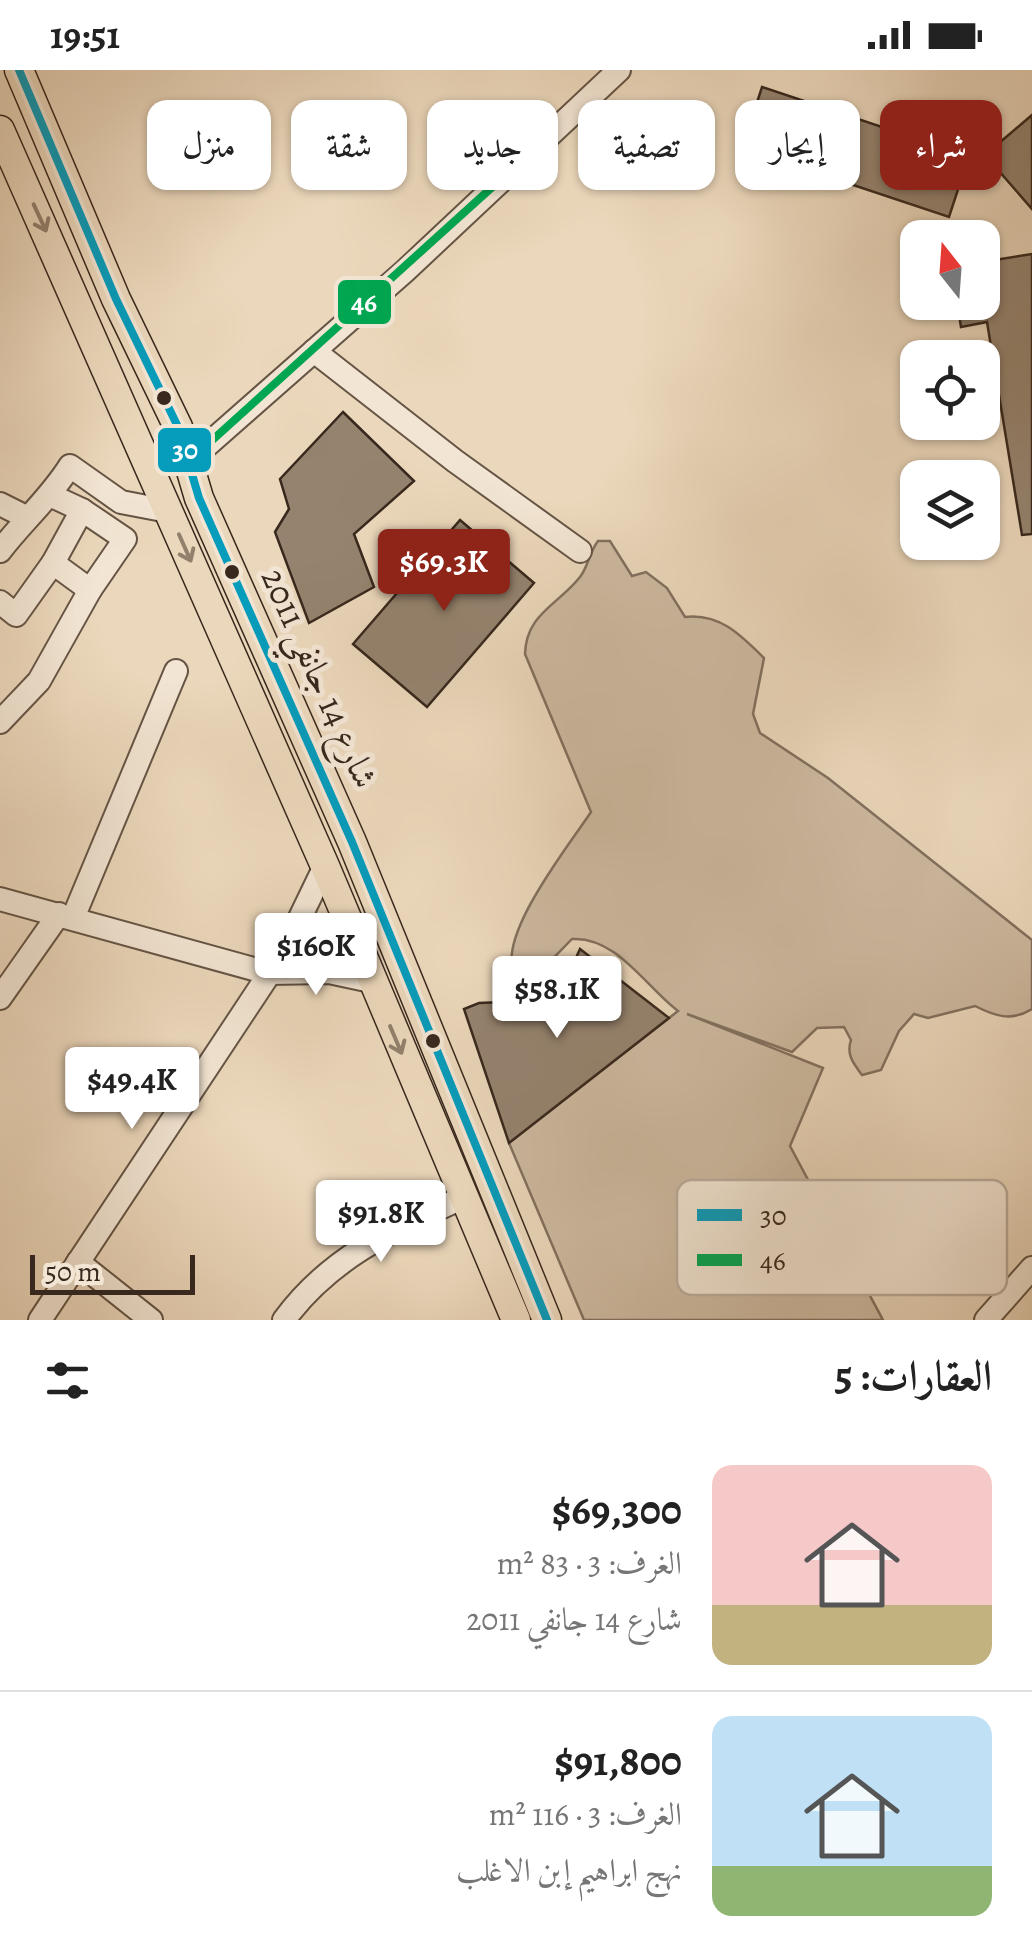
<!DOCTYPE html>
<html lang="ar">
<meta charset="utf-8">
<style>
:root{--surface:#fff;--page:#f6f6f6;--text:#222;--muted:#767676;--line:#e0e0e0;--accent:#8f2418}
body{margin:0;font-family:Alegreya,Amiri,serif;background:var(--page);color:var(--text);direction:rtl;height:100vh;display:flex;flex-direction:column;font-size:38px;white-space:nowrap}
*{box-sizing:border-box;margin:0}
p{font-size:32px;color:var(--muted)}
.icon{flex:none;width:55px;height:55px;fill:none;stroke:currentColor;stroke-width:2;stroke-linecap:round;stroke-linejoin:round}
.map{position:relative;height:1250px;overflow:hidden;direction:ltr}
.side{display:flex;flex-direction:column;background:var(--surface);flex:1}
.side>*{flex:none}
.top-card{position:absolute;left:30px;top:30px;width:972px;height:90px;direction:rtl;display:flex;gap:20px}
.needle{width:65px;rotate:343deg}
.controls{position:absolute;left:900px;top:150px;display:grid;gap:20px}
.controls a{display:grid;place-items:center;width:100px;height:100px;border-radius:20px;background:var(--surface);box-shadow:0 2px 8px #0004;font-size:50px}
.scale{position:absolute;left:30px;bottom:25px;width:165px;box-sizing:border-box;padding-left:10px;border:5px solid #38281d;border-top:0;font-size:28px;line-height:35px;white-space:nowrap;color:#38281d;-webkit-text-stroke:8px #f2e5d3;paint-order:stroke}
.price{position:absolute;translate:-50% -85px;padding:0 22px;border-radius:10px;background:#fff;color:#222;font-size:32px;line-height:65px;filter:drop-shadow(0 2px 5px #0008)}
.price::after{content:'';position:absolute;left:50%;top:60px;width:30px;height:22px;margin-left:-15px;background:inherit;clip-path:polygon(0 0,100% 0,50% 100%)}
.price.selected{background:var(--accent);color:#fff}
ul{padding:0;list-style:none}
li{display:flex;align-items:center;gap:30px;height:250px;padding:0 40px}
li+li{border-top:2px solid var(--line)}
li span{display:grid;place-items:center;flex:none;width:280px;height:200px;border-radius:20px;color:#555}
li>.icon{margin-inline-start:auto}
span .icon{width:120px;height:120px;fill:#fffc;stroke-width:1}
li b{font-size:42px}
h2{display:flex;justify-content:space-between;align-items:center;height:120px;padding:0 40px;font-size:42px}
.tag{padding:0 35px;border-radius:20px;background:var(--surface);box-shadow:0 2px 8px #0004;font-size:35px;line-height:90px}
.tag.selected{background:var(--accent);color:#fff}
.status{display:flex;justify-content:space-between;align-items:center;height:70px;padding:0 50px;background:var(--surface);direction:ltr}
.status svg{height:28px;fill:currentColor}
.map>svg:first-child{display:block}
.green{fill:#cdb9a0;stroke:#82705e;stroke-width:2.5}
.building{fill:#95836f;stroke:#38281d;stroke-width:2.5}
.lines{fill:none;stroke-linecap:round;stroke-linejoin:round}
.minor-casing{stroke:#655444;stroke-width:26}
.major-casing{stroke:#38281d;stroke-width:31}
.minor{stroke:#f2e5d3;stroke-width:22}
.major{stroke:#ebd7bb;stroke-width:28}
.bus-1-casing{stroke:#f2e5d3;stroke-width:15}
.bus-2-casing{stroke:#f2e5d3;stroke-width:15}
.bus-1{stroke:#069cbc;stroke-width:8}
.bus-2{stroke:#00a651;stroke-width:8}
.oneway{stroke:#92806c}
.bus-dot{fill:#38281d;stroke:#f2e5d3;stroke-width:4}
.labels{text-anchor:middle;stroke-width:10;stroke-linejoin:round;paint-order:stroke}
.street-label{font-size:35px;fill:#38281d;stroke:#f2e5d3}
.key{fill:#f2e5d3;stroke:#baac9c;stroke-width:2.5}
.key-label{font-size:28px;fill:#38281d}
.line-badge{stroke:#f2e5d3;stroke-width:4}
.badge-label{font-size:28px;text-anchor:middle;font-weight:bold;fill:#fff}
</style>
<div class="status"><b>19:51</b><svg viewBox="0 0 49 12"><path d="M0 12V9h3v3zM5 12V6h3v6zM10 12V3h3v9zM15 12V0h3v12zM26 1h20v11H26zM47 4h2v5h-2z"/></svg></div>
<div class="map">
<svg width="1032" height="1250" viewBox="0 0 1032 1250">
<rect width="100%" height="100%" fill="#ebd7bb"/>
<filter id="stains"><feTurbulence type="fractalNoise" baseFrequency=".002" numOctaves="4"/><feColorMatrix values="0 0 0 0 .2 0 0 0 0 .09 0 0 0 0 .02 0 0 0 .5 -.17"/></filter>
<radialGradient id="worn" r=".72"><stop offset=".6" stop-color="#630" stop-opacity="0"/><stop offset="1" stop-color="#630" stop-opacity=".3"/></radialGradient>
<path class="green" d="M598,471H610L632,506L646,502L667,518L685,547C719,543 740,564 764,588L753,644L760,663L828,708L1032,870V939C1011,952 995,946 975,936L928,948L914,944L899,961L881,1000L862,1005C853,993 846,984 851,970L844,957L817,958L792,982L687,944L823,998L790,1076L883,1250H584L509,1073L678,941C646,917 616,866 572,869L533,909H518C488,876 570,774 591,742L525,584C526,544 558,535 580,507C588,497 589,483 598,471Z"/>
<g class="building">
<polygon points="762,17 969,86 949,147 742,78"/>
<polygon points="1032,45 1032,139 985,85"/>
<polygon points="1032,184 1032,464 1022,465 987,252 961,257 957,232 982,232 982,192"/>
<polygon points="343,342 414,411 354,464 374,517 309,553 275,462 289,439 280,409"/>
<polygon points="460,450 534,513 427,637 353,574"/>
<polygon points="580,879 669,948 509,1073 464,939 479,933 557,930"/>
</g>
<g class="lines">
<g class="minor-casing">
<g id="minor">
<polyline points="314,281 455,391 580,481"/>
<polyline points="188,392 405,201 619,0"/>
<polyline points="0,434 26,447"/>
<polyline points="82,440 125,469 90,520"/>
<path d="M0,481C23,451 50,428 70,396L121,432L168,441"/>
<polyline points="0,532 16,545 53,493"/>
<polyline points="0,652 39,611 90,520 53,493 82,440 52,426"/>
<polyline points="0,829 268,903 329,902 371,911"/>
<polyline points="73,848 176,601"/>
<polyline points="0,928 59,844"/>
<polyline points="78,1192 151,1250"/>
<polyline points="40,1250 283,883 325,796"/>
<path d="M284,1250C331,1186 394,1159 464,1127"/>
<polyline points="986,1250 1032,1198"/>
</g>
</g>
<g class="major-casing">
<g id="major">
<polyline points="19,0 116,229 178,357 199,428 352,772 547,1250"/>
<polyline points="0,60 325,796 516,1250"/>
</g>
</g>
<use href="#minor" class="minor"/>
<use href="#major" class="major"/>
<g class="bus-1-casing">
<polyline id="bus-1" points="19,0 116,229 178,357 199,428 352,772 547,1250"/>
</g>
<g class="bus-2-casing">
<polyline id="bus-2" points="188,392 541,73"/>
</g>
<use href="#bus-1" class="bus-1"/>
<use href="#bus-2" class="bus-2"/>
</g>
<defs><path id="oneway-shaft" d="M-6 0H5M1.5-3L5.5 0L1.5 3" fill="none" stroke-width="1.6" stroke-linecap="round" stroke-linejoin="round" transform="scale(2.5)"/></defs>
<g class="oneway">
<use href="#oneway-shaft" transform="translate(40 148) rotate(65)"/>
<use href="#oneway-shaft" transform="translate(185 478) rotate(66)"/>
<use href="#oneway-shaft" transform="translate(396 970) rotate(67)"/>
</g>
<g class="bus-dot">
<circle cx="164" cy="328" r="9"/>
<circle cx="232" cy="502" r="9"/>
<circle cx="433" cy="971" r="9"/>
</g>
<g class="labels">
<g class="street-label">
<text transform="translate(320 608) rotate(66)" y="12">شارع 14 جانفي 2011</text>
</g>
</g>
<rect x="677" y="1110" width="330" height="115" rx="15" class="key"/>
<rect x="697" y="1139" width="45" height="12" fill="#069cbc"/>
<rect x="697" y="1184" width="45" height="12" fill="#00a651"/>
<g class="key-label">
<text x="760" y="1155">30</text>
<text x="760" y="1200">46</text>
</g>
<g class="line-badge">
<rect x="336" y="208" width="57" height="48" rx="10" fill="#00a651"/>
<rect x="156" y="356" width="57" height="48" rx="10" fill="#069cbc"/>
</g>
<g class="badge-label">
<text x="364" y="242">46</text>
<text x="185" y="389">30</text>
</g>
<rect width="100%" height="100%" filter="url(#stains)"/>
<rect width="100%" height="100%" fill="url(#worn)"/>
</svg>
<div class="controls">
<a><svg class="needle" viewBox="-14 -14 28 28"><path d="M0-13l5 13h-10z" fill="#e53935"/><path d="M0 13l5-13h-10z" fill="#767676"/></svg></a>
<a><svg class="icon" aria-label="locate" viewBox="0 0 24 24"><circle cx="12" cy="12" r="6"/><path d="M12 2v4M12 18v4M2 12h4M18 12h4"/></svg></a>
<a><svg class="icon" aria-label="layers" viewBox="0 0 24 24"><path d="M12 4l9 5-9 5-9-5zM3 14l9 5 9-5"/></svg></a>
</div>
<div class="scale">50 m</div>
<b class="price selected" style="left:444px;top:544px">$69.3K</b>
<b class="price" style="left:316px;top:928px">$160K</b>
<b class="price" style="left:557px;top:971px">$58.1K</b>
<b class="price" style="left:132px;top:1062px">$49.4K</b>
<b class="price" style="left:381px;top:1195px">$91.8K</b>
<div class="top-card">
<a class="tag selected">شراء</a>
<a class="tag">إيجار</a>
<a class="tag">تصفية</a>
<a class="tag">جديد</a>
<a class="tag">شقة</a>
<a class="tag">منزل</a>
</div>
</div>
<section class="side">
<h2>العقارات: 5<svg class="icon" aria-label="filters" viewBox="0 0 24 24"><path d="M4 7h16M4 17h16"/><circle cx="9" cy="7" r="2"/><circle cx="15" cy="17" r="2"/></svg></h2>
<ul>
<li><span style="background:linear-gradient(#f6c9c9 70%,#c2b280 0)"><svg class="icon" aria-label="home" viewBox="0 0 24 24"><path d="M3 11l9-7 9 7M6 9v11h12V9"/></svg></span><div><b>$69,300</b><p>الغرف: 3 · 83 m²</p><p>شارع 14 جانفي 2011</p></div></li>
<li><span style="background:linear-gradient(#bfe0f5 75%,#8fb573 0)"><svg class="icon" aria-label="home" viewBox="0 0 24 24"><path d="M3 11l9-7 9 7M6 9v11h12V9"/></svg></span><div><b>$91,800</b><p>الغرف: 3 · 116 m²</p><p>نهج ابراهيم إبن الاغلب</p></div></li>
</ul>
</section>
